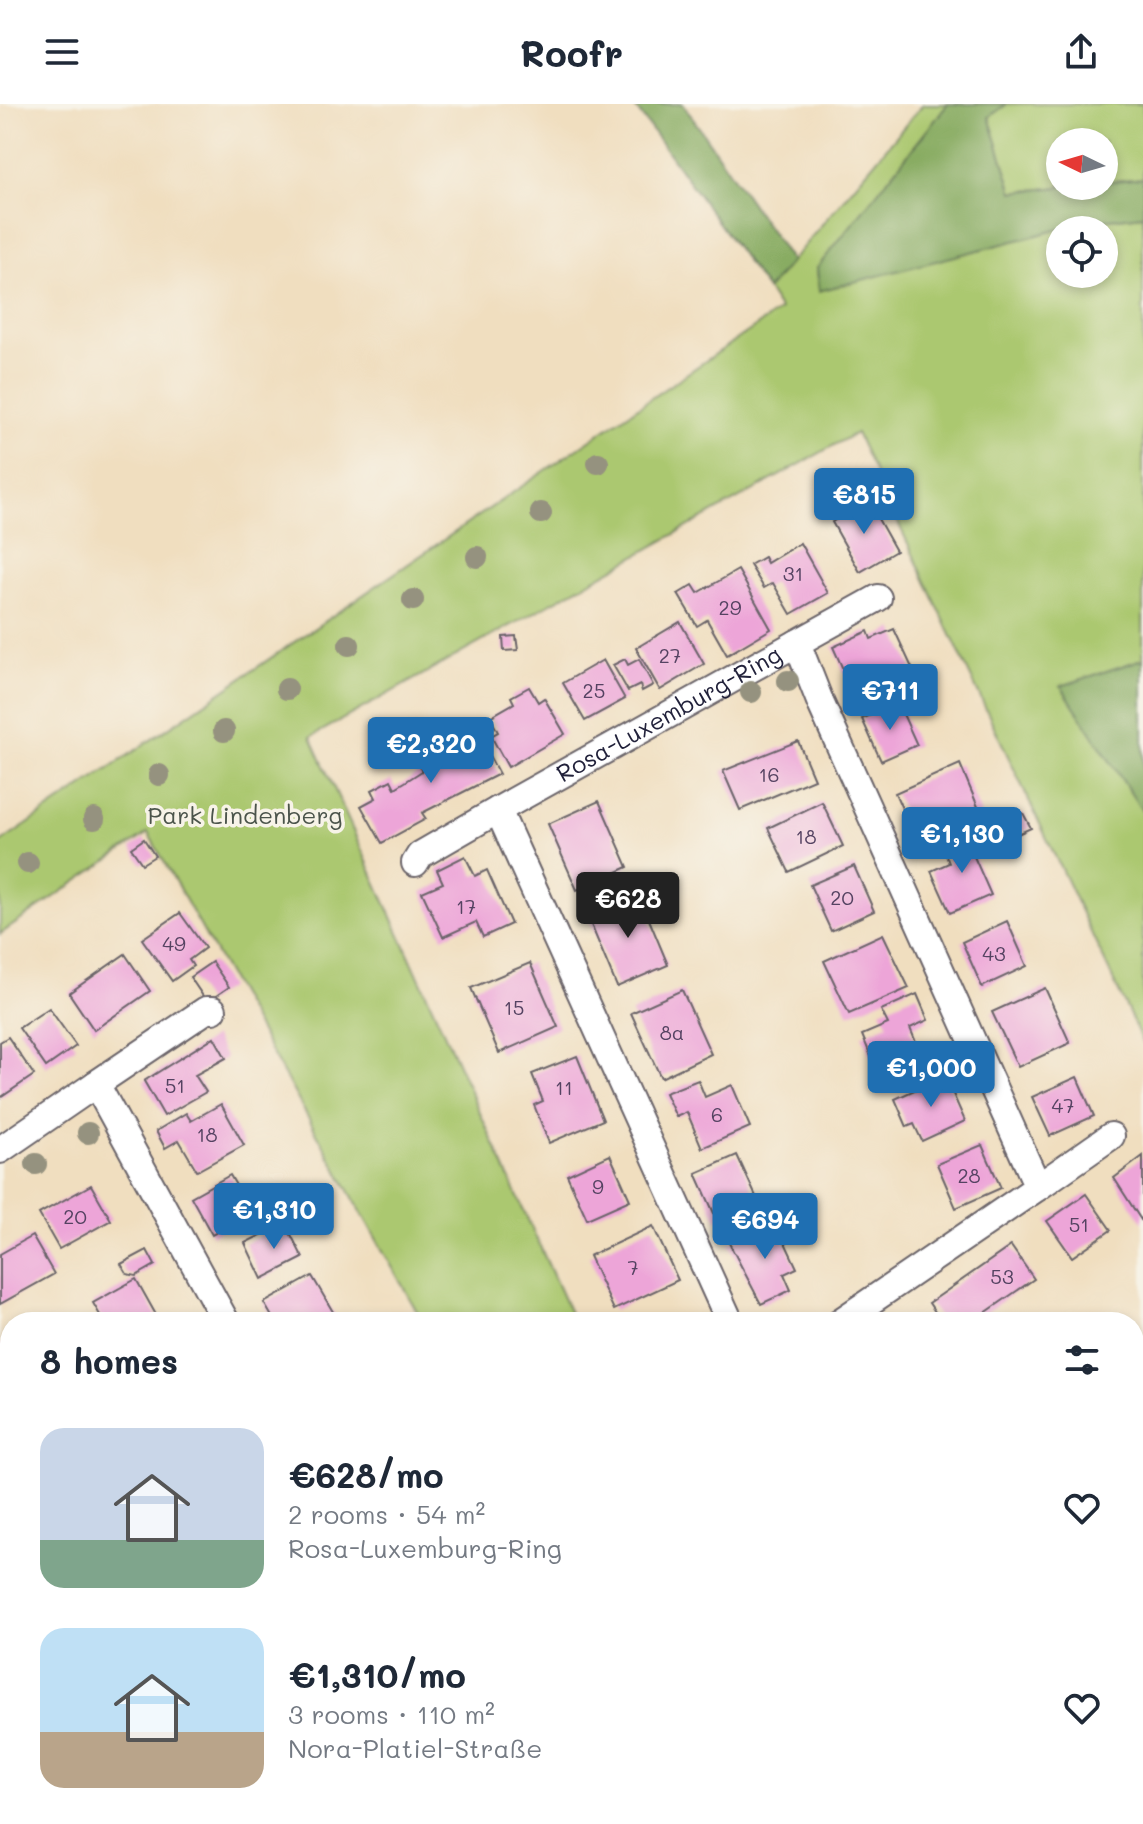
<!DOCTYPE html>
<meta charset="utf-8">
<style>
:root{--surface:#fff;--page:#f6f6f7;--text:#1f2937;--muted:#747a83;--accent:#1f6fb2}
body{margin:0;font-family:Mali,sans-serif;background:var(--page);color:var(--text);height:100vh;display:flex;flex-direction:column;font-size:30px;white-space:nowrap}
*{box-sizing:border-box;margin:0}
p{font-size:26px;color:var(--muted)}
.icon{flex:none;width:44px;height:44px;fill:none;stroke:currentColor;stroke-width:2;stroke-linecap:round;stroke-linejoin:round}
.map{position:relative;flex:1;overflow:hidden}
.panel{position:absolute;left:0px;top:1208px;width:1144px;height:512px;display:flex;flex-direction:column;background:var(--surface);border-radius:32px 32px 0 0;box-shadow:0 4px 12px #0003}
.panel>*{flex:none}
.needle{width:52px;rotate:275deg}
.fabs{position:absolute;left:1046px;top:24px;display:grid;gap:16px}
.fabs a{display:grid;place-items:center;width:72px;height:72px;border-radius:50%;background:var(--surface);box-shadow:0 4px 12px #0003;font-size:40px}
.price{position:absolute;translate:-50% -68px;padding:0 18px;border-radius:8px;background:var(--accent);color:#fff;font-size:26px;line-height:52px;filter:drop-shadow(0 2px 4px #0008)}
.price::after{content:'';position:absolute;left:50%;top:48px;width:24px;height:18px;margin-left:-12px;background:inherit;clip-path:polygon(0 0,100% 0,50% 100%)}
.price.selected{background:#222;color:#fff}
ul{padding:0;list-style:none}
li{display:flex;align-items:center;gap:24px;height:200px;padding:0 40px}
li span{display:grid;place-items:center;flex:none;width:224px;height:160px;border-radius:24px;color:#555}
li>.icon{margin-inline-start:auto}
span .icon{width:96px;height:96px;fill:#fffc;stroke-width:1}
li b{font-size:34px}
h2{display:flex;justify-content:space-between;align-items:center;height:96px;padding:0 40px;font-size:34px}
header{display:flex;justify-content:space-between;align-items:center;height:104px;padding:0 40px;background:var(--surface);font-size:36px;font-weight:700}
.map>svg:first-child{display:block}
.built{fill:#f4cfdc}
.green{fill:#abc86f;stroke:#667555;stroke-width:2;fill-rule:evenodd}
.forest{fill:#88ac62;stroke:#55674e;stroke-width:2}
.building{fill:#eda5d8}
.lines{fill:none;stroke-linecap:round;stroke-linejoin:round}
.street-casing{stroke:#6a6469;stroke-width:30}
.street{stroke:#fff;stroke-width:26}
.tree{fill:#95927f}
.labels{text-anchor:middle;stroke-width:7;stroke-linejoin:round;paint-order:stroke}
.number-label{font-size:20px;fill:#554362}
.street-label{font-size:24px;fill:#22223b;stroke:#f7f3e8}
.park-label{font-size:24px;fill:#4b544b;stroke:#f7f3e8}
</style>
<header><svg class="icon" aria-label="menu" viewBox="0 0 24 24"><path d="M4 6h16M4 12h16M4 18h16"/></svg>Roofr<svg class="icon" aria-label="share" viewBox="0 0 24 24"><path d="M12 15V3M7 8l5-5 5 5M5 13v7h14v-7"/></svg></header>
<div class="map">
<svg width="1143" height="1720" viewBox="0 0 1143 1720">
<rect width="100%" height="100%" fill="#f7f3e8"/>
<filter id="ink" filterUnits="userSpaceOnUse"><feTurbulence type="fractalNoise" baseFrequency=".0125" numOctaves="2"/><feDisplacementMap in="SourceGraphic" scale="16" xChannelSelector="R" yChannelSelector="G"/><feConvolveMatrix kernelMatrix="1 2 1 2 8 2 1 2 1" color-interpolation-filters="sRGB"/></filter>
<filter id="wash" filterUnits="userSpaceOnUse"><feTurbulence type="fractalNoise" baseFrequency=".006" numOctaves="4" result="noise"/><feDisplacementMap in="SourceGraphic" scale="32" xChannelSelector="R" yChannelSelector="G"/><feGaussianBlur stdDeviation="1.8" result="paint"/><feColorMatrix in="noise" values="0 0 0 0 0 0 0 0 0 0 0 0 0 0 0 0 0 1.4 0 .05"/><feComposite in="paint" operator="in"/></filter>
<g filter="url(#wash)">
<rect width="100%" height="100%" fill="#f0debf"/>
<polygon class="built" points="1143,1405 1143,1720 1049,1720 1042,1710 1134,1710 1134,1411"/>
<g class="green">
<path d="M923,0H948L817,164L819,186L1092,117L1143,111V555L1062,582L1143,708V939L856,329L311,633L574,1218H423L148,729L0,830V739L780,206L767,186ZM1060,126H1104V170H1060Z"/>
<polygon points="1007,0 1143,0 1143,74 1104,78 1104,38 1060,38 1060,82 1069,82 1013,88 989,13"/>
</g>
<g class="forest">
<polygon points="633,0 683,0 791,157 767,186"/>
<polygon points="948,0 1007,0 989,13 1013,88 1069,82 1104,82 1104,78 1143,74 1143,111 1092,117 819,187 817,164"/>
<polygon points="1143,555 1143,708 1061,582"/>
</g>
<g id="blocks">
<g class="building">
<polygon points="868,397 896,447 860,468 832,418"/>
<polygon points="800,439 828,489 791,510 773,479 764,484 750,461 764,453 767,459"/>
<polygon points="738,466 771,525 727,551 707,516 697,522 678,490 693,481 698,489"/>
<polygon points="680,518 704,560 660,586 636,544"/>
<polygon points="894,525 913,566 855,592 833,543 868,527 871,535"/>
<polygon points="516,532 518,546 504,547 503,533"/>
<polygon points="625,555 628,561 639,555 653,581 642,587 640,581 628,587 613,561"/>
<polygon points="603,556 625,595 585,617 563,579"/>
<polygon points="529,583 538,598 544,594 565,630 508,663 491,632 498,628 490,613 514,599 511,593"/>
<polygon points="898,599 917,641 881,657 862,615"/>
<polygon points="473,622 499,670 422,709 426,715 382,739 361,702 376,694 372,686 391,676 395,684 405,678 422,667 419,661 429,656 425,648"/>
<polygon points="798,637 814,675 740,706 723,667"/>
<polygon points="960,660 981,710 955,728 949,722 918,740 895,689"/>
<polygon points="599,697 628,763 577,786 548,720"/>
<polygon points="822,698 843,742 789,768 768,724"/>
<polygon points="1023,709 1031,724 1018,730 1010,715"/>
<polygon points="980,728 986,742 972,748 991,791 950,809 931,767 949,759 943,744"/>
<polygon points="144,735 155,752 142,760 131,744"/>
<polygon points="465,752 475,772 487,766 511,820 483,833 476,818 443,833 422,788 443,779 437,766"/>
<polygon points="854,762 874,807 831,827 810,781"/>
<polygon points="638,789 668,861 617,883 587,811"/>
<polygon points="180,809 205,844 189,856 193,862 172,877 142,835"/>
<polygon points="1007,817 1027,862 982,883 962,838"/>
<polygon points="883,830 909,884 849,910 824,857"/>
<polygon points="125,850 150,887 94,926 69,889"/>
<polygon points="212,858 229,883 207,898 190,873"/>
<polygon points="530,859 558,923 499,949 471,884"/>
<polygon points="1045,884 1070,939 1018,963 992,908"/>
<polygon points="682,886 711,950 661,974 631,909"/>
<polygon points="917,890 928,916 910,924 923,955 880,974 862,931 888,920 881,906"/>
<polygon points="49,904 76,942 46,963 19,924"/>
<polygon points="8,933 34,971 0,994 0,938"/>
<polygon points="214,933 226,954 195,971 206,988 164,1012 144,977"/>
<polygon points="577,952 603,1016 549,1039 534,1001 543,997 532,970"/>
<polygon points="945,972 965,1017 922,1037 914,1020 907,1023 895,995"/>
<polygon points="1077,973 1094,1012 1050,1032 1032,993"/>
<polygon points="698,976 705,993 732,981 750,1023 702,1044 687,1008 676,1013 665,989"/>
<polygon points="221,1000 244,1041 197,1067 179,1036 165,1044 156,1027 186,1009 191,1017"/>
<polygon points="982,1041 1001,1084 956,1104 937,1060"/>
<polygon points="610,1051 630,1096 587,1115 567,1071"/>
<polygon points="737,1051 758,1097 717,1116 696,1069"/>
<polygon points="1143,1052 1143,1119 1114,1074"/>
<polygon points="230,1071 252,1109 212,1131 191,1093"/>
<polygon points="91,1081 111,1116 59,1145 39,1110"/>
<polygon points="1086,1090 1111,1126 1072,1153 1047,1117"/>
<polygon points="775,1117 797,1164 784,1170 791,1186 761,1200 729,1139"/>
<polygon points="285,1119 303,1154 262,1175 245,1139"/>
<polygon points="653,1122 678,1176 614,1206 589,1152"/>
<polygon points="32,1132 54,1170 0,1200 0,1150"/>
<polygon points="1011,1142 1034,1175 972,1218 942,1218 929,1199"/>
<polygon points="147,1146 155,1161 136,1172 127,1170 121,1160"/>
<polygon points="312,1172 339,1218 275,1218 264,1199"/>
<polygon points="136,1175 160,1218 104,1218 93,1199"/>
<polygon points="10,1236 10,1282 0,1288 0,1255 3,1254 0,1242"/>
<polygon points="1134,1250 1143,1264 1143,1274 1134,1280"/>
<polygon points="0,1376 10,1395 10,1447 0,1452"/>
<polygon points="1143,1405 1143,1638 1134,1661 1134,1411"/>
<polygon points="4,1664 10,1673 10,1710 0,1716 0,1667"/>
<polygon points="175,1710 228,1710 230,1713 220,1720 182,1720"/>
<polygon points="735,1710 759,1710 766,1720 721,1720"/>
<polygon points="792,1710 831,1710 816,1720 798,1720"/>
<polygon points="1042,1710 1116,1710 1113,1720 1049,1720"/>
</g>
</g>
</g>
<g filter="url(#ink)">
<use href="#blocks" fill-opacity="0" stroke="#6a6469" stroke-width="2"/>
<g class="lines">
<g class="street-casing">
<g id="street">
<polyline points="797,539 878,494"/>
<polyline points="415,759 420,751 498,706"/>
<polyline points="213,906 206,906 96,980 226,1218"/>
<polyline points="0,1046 96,980"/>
<polyline points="1038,1083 1111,1032"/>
<path id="s1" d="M730,1218L498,706L797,539L821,600L1038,1083L840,1218"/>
<polyline points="1134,1368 1143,1362"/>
<polyline points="0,1629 10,1622"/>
<polyline points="475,1710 482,1720"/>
<polyline points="998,1710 1004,1720"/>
<polyline points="390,1720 404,1710"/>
<polyline points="622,1720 637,1710"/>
</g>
</g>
<use href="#street" class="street"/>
</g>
<g class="tree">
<circle cx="598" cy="359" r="11"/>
<circle cx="541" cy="409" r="11"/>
<circle cx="477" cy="453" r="11"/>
<circle cx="413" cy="496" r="11"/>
<circle cx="349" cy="541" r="11"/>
<circle cx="788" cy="577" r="11"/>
<circle cx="287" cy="585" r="11"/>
<circle cx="751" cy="588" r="11"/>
<circle cx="224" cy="627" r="11"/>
<circle cx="159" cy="671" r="11"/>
<circle cx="94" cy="715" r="11"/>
<circle cx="28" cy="759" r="11"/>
<circle cx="88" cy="1029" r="11"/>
<circle cx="36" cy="1060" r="11"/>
</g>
</g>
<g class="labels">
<g class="number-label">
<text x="793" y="477">31</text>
<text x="730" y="511">29</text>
<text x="670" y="559">27</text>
<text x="594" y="594">25</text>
<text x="769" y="678">16</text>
<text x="806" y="740">18</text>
<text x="842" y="801">20</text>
<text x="466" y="810">17</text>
<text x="174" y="847">49</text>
<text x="994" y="857">43</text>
<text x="514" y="911">15</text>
<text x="672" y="936">8a</text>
<text x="175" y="989">51</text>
<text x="564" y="991">11</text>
<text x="1063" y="1009">47</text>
<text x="717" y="1018">6</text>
<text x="207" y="1038">18</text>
<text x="969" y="1079">28</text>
<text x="598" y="1090">9</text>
<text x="75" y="1120">20</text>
<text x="1079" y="1128">51</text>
<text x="633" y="1171">7</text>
<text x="1002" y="1180">53</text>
</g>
<g class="street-label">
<text dy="8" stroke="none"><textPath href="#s1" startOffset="758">Rosa-Luxemburg-Ring</textPath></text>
</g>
<g class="park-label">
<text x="245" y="720">Park Lindenberg</text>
</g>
</g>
</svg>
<div class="fabs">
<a><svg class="needle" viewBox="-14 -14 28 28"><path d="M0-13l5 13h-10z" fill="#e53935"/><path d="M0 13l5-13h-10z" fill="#747a83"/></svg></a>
<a><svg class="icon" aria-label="locate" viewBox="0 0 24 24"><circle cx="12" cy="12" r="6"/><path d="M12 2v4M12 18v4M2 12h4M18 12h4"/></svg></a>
</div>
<b class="price" style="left:864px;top:432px">€815</b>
<b class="price" style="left:890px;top:628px">€711</b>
<b class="price" style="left:431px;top:681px">€2,320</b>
<b class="price" style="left:962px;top:771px">€1,130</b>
<b class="price selected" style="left:628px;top:836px">€628</b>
<b class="price" style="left:931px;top:1005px">€1,000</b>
<b class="price" style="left:274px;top:1147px">€1,310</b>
<b class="price" style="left:765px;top:1157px">€694</b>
<section class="panel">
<h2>8 homes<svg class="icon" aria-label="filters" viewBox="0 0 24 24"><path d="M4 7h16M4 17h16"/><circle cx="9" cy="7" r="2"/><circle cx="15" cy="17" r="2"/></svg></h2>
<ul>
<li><span style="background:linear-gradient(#c9d6e8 70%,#7fa58c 0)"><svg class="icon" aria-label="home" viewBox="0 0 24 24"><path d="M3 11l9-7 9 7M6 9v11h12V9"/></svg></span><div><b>€628/mo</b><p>2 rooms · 54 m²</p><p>Rosa-Luxemburg-Ring</p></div><svg class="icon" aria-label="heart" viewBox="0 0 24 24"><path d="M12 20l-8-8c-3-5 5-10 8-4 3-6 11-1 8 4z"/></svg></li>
<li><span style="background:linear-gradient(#bfe0f5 65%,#b9a48a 0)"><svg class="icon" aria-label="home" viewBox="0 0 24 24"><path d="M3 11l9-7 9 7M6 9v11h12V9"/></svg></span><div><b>€1,310/mo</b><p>3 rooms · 110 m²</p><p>Nora-Platiel-Straße</p></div><svg class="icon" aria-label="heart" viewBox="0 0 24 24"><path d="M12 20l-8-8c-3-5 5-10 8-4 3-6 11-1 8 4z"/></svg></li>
</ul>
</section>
</div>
